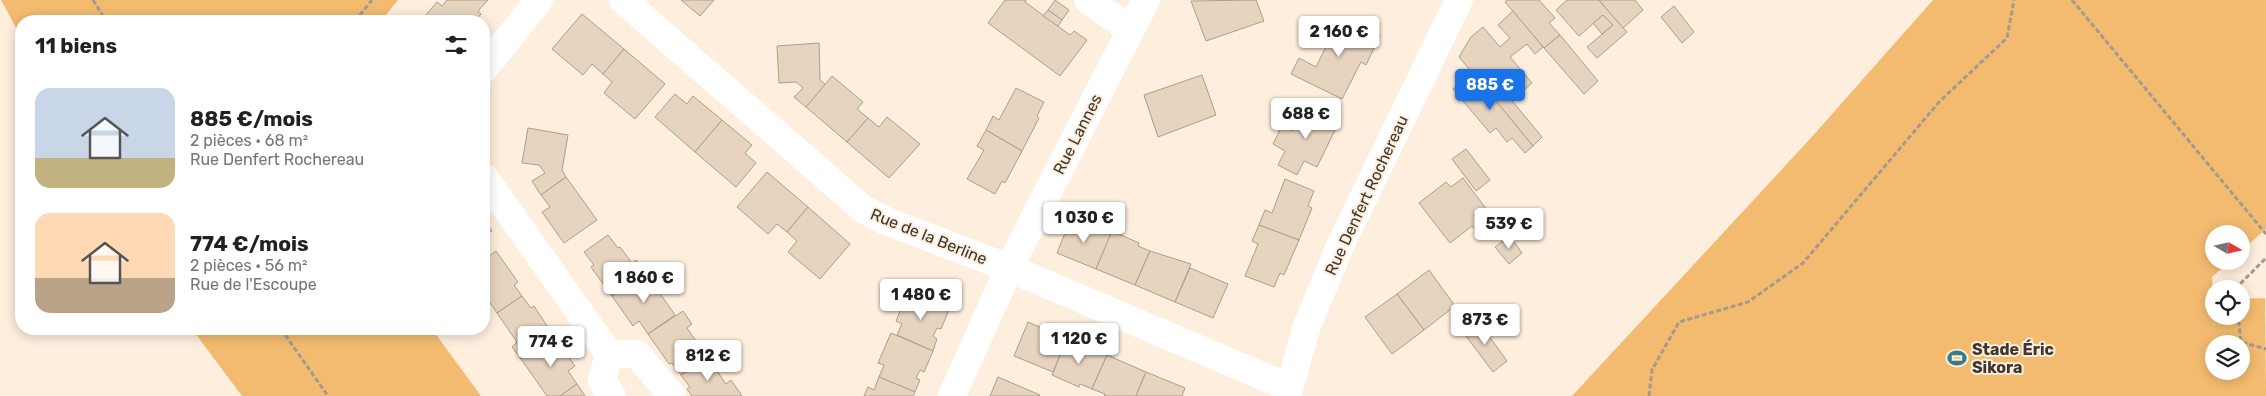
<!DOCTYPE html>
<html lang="fr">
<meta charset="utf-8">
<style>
:root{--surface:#fff;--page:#f2f2f2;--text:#202124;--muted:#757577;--accent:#1a73e8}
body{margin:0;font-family:Rubik,sans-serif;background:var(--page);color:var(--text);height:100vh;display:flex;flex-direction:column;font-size:19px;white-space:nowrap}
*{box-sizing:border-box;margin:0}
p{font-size:16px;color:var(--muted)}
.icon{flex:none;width:28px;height:28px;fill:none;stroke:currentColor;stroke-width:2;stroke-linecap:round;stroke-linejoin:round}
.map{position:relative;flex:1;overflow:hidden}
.details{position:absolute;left:15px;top:15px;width:475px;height:320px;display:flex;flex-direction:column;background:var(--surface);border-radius:20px;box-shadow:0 2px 12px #0003}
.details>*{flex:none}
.needle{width:32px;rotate:99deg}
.fabs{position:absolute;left:2205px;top:225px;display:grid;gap:10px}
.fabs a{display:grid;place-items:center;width:45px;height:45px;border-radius:50%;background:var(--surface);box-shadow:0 2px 12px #0003;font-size:25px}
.price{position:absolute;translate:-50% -42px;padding:0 11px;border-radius:5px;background:#fff;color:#222;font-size:16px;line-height:32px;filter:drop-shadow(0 1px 2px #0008)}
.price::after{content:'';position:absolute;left:50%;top:30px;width:15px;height:11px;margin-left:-8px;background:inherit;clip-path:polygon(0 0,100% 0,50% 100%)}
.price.active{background:var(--accent);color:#fff}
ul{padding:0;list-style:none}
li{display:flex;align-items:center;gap:15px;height:125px;padding:0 20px}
li span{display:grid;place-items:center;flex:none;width:140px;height:100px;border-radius:15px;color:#555}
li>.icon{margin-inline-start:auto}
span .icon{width:60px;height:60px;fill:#fffc;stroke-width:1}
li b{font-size:21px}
h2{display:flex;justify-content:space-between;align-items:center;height:60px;padding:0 20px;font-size:21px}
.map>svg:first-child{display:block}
.green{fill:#f3bb70;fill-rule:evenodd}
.building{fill:#e6d4bf;stroke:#ad9d89}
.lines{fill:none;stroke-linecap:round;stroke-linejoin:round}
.path{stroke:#a4998c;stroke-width:3;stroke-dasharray:5 2.5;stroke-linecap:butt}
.minor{stroke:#fff;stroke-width:28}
.labels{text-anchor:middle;stroke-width:4;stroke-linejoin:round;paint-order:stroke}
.street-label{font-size:16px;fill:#3d362e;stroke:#fdeedd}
.poi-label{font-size:16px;font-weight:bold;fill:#3d362e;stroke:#fdeedd;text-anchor:start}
</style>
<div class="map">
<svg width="2266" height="396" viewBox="0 0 2266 396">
<rect width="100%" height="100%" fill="#fdeedd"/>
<g class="green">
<polygon points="1,0 398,0 381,21 21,21 21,37"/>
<path d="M1933,0H2266V229L2241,251V234H2214V261H2230L2212,277L2214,316H2241V299L2265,298L2266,396H1572L1810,139ZM2214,344H2241V371H2214Z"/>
<polygon points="192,329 432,329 481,396 242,396"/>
</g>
<g class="building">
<polygon points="447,0 488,0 478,11 481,14 475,21 432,21 425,16 437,2 442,6"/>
<polygon points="681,0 714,0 700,16"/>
<polygon points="1005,0 1026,0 1025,2 1070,35 1074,31 1087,40 1060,76 988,23"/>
<polygon points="1055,0 1069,10 1062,20 1048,10"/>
<polygon points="1256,0 1264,21 1206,41 1191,1"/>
<polygon points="1507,0 1539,0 1555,18 1549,23 1560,35 1544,48 1505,2"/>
<polygon points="1567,0 1599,0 1627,32 1597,58 1587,47 1613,25 1603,15 1579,36 1556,10"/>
<polygon points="1599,0 1635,0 1643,10 1623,28"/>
<polygon points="1674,6 1694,32 1682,43 1661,17"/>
<polygon points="1048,10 1062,20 1058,26 1043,16"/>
<polygon points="1513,11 1543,47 1535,54 1527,44 1510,57 1532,83 1517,96 1505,81 1495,89 1499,93 1508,96 1542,137 1533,146 1459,57 1471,37 1483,27 1500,47 1510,38 1498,25"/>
<polygon points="582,14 624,49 603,74 592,64 583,75 552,49"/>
<polygon points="1603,15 1613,25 1602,34 1593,23"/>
<polygon points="1341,16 1380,36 1366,65 1361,62 1342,99 1291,74 1299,58 1316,67"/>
<polygon points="1560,35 1598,81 1584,94 1544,48"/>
<polygon points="819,43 820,80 826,85 806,107 794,97 803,88 796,82 779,83 777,46"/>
<polygon points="624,49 665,84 635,119 604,93 612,82 603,74"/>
<polygon points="1473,73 1533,146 1525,153 1512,138 1507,142 1496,128 1490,133 1453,89"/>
<polygon points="1202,75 1216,115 1158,137 1144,95"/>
<polygon points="832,76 863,102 857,109 868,118 847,142 806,107"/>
<polygon points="1016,88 1044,102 1037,116 1039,118 1022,151 986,130 993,116 999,120"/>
<polygon points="675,94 687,104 693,96 722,120 695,152 655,117"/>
<polygon points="1305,105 1339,122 1317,167 1304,161 1297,175 1278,165 1285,151 1273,144 1282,126 1292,131"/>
<polygon points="887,117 920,144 889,178 847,142 868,118 879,127"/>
<polygon points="722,120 752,145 745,153 756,163 736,187 695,152"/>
<polygon points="528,128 568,135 562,170 566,177 541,195 532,181 545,173 539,165 522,163"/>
<polygon points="986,130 1022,151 1005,183 1002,181 995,194 967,179 984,150 977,146"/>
<polygon points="1466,149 1490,180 1476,191 1452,159"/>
<polygon points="767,172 808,207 787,232 777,224 768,234 737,207"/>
<polygon points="566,177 597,220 564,243 542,212 550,207 541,195"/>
<polygon points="1463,178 1493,218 1477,231 1472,226 1450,243 1419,203 1446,182 1451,187"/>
<polygon points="1285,179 1314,191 1308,206 1312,208 1299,240 1259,225 1265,210 1272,213"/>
<polygon points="808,207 850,244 820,279 788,252 797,241 787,232"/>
<polygon points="1071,218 1111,235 1096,269 1057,253"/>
<polygon points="484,219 492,231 484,236"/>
<polygon points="1259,225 1299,240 1284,275 1280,273 1274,287 1245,276 1258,244 1252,241"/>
<polygon points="1112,231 1139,243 1138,246 1150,251 1135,285 1096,269"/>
<polygon points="608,235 618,248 620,247 632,263 636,260 645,272 612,296 591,267 594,265 584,252"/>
<polygon points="1510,236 1522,253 1509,264 1495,247"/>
<polygon points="496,251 518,282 514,285 522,296 497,313 484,294 484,260"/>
<polygon points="1150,251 1191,264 1175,302 1135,285"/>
<polygon points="1190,268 1228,284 1213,318 1175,302"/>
<polygon points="1429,270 1455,306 1424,330 1397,294"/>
<polygon points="645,272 675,315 648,334 639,321 633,326 612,296"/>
<polygon points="908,292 949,310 941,329 937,328 933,336 937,339 933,351 897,335 902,324 896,321"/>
<polygon points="1397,294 1424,330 1392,354 1365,317"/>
<polygon points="522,296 531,308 534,306 553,335 521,359 512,347 517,342 497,313"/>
<polygon points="683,311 692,324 687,328 708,358 681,375 672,363 669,364 648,334"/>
<polygon points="1478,321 1507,361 1493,372 1463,332"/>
<polygon points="1028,322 1067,339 1053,372 1014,356"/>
<polygon points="891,333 933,351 924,372 920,370 916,378 920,380 915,392 879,377 884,365 878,363"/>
<polygon points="553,335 575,366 568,371 577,384 560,396 547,396 521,359"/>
<polygon points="1067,339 1107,355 1092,389 1080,384 1079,387 1052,375"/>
<polygon points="1107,355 1146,372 1136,396 1104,396 1105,394 1092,389"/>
<polygon points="708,358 726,384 731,380 742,396 692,396 687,389 690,387 681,375"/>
<polygon points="1146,372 1185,388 1182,396 1136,396"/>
<polygon points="879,377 915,392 913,396 864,396 868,387 874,390"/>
<polygon points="998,377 1040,395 1039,396 990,396"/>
<polygon points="577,384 585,396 560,396"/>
</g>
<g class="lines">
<g class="path">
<polyline points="93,0 106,21"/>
<polyline points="2072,0 2266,234"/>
<polyline points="355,21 372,0"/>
<polyline points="2235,289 2266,258"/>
<polyline points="2227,316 2228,322 2239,323 2241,342 2266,349"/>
<polyline points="281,329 328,396"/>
<polyline points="1649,396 1652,370 1679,322 1748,302 1803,263 1940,101 2007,38 2014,0"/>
</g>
<g class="minor">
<polyline points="623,0 863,209 886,221 1009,268 1288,387"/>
<polyline points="1088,0 1131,30"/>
<polyline points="484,69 539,0"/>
<polyline points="484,177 609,354"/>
<polyline points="609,354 637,354 672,396"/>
<polyline points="609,354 602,381 612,396"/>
<polyline points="952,396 1009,268 1146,0"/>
<polyline points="1287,396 1307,326 1340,246 1459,0"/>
</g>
</g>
<defs>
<g id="stadium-bare" transform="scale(1.5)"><path d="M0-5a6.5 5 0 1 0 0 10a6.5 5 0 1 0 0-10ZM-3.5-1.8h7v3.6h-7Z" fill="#377d89" stroke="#fdeedd" stroke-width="2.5" paint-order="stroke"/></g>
</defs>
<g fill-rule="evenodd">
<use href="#stadium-bare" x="1957" y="358"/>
</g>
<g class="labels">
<g class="street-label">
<text transform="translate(1077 134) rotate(-63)" y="6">Rue Lannes</text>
<text transform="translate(1366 195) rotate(-65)" y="6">Rue Denfert Rochereau</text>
<text transform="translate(929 236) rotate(22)" y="6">Rue de la Berline</text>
</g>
<g class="poi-label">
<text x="1972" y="355">Stade Éric<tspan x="1972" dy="18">Sikora</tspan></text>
</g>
</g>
</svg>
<div class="fabs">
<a><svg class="needle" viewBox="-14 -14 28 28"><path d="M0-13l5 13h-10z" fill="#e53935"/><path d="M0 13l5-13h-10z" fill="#757577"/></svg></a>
<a><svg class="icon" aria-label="locate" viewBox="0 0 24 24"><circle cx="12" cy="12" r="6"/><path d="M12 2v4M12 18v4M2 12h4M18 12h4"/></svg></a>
<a><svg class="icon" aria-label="layers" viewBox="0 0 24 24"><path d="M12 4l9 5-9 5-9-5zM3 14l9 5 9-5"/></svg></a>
</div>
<b class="price" style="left:1339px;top:58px">2 160 €</b>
<b class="price active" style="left:1490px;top:111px">885 €</b>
<b class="price" style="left:1306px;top:140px">688 €</b>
<b class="price" style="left:1084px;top:244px">1 030 €</b>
<b class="price" style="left:1509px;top:250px">539 €</b>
<b class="price" style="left:644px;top:304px">1 860 €</b>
<b class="price" style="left:921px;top:321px">1 480 €</b>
<b class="price" style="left:1485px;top:346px">873 €</b>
<b class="price" style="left:1079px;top:365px">1 120 €</b>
<b class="price" style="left:551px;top:368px">774 €</b>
<b class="price" style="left:708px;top:382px">812 €</b>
<section class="details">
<h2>11 biens<svg class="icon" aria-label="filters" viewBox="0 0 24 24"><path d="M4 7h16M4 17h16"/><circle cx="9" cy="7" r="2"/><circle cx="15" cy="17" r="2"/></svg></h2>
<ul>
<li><span style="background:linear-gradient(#c9d6e8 70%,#c2b280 0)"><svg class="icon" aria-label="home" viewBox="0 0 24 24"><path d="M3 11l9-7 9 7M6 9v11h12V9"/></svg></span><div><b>885 €/mois</b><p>2 pièces · 68 m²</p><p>Rue Denfert Rochereau</p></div></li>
<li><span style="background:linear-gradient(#ffd9b3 65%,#b9a48a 0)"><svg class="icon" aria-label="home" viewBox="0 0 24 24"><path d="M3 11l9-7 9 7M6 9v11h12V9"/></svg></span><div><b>774 €/mois</b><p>2 pièces · 56 m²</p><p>Rue de l'Escoupe</p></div></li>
</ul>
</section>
</div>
